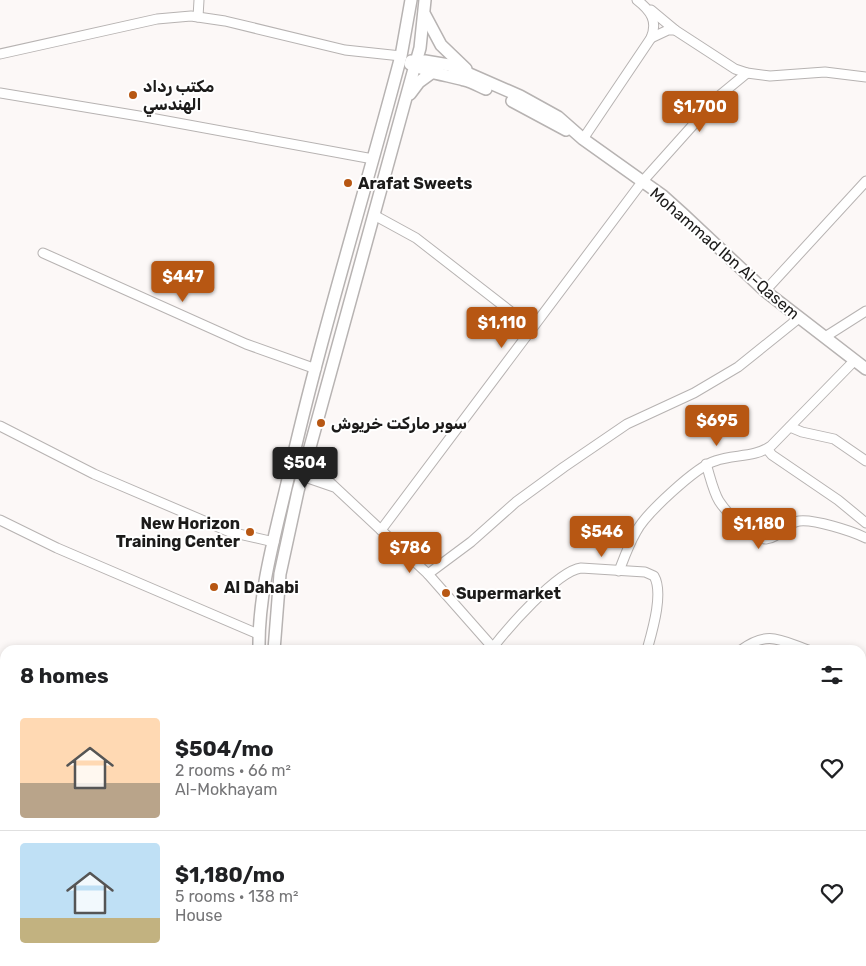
<!DOCTYPE html>
<meta charset="utf-8">
<style>
:root{--surface:#fff;--page:#f2f2f2;--text:#202124;--muted:#757577;--line:#e0e0e0;--accent:#b75713}
body{margin:0;font-family:Rubik,Cairo,sans-serif;background:var(--page);color:var(--text);height:100vh;display:flex;flex-direction:column;font-size:19px;white-space:nowrap}
*{box-sizing:border-box;margin:0}
p{font-size:16px;color:var(--muted)}
.icon{flex:none;width:28px;height:28px;fill:none;stroke:currentColor;stroke-width:2;stroke-linecap:round;stroke-linejoin:round}
.map{position:relative;flex:1;overflow:hidden}
.details{position:absolute;left:0px;top:645px;width:866px;height:321px;display:flex;flex-direction:column;background:var(--surface);border-radius:15px 15px 0 0;box-shadow:0 2px 8px #0003}
.details>*{flex:none}
.price{position:absolute;translate:-50% -42px;padding:0 11px;border-radius:5px;background:var(--accent);color:#fff;font-size:16px;line-height:32px;filter:drop-shadow(0 1px 2px #0008)}
.price::after{content:'';position:absolute;left:50%;top:30px;width:15px;height:11px;margin-left:-8px;background:inherit;clip-path:polygon(0 0,100% 0,50% 100%)}
.price.on{background:#222;color:#fff}
ul{padding:0;list-style:none}
li{display:flex;align-items:center;gap:15px;height:125px;padding:0 20px}
li+li{border-top:1px solid var(--line)}
li span{display:grid;place-items:center;flex:none;width:140px;height:100px;border-radius:5px;color:#555}
li>.icon{margin-inline-start:auto}
span .icon{width:60px;height:60px;fill:#fffc;stroke-width:1}
li b{font-size:21px}
h2{display:flex;justify-content:space-between;align-items:center;height:60px;padding:0 20px;font-size:21px}
.map>svg:first-child{display:block}
.lines{fill:none;stroke-linecap:round;stroke-linejoin:round}
.minor-casing{stroke:#b7b3b2;stroke-width:11}
.major-casing{stroke:#b7b3b2;stroke-width:14}
.minor{stroke:#fff;stroke-width:9}
.major{stroke:#fff;stroke-width:11}
.poi-dot{fill:#b75713;stroke:#fff;stroke-width:2}
.labels{text-anchor:middle;stroke-width:4;stroke-linejoin:round;paint-order:stroke}
.poi-label{font-size:16px;font-weight:bold;fill:#1c1b1a;stroke:#fff;text-anchor:start}
.street-label{font-size:16px;fill:#1c1b1a;stroke:#fff}
</style>
<div class="map">
<svg width="866" height="966" viewBox="0 0 866 966">
<rect width="100%" height="100%" fill="#fcf8f7"/>
<g class="lines">
<g class="minor-casing">
<g id="minor">
<polyline points="651,10 675,30"/>
<polyline points="198,17 199,0"/>
<polyline points="651,38 668,30 675,30 735,69 747,73 770,76 825,72 866,77"/>
<polyline points="0,54 157,19 191,16 225,21 345,50 401,56"/>
<polyline points="0,93 145,117 373,159"/>
<path d="M583,139L651,38C658,21 651,11 637,0"/>
<polyline points="374,215 416,238 532,328"/>
<polyline points="43,253 246,344 316,369"/>
<polyline points="765,291 866,181"/>
<polyline points="825,337 866,311"/>
<polyline points="0,426 94,474 230,532 274,542"/>
<polyline points="790,427 802,432 834,439 866,461"/>
<polyline points="767,449 772,455 838,500 866,523"/>
<path d="M706,464C710,476 713,491 719,501C727,513 750,539 766,539C779,538 786,523 799,521C814,519 852,531 866,538"/>
<polyline points="334,487 302,476 291,466 306,460 428,574 495,650"/>
<polyline points="0,520 57,548 258,634"/>
<polyline points="381,530 642,182 719,96 747,73"/>
<path d="M619,571C624,558 629,544 636,532C645,514 696,467 715,461C734,454 754,458 771,446L855,360"/>
<polyline points="428,574 471,542 516,502 564,467 627,424 694,393 738,367 799,318"/>
<path d="M491,650C506,630 557,571 581,568L645,572L654,576C664,593 652,632 647,650"/>
<path d="M741,650C768,630 780,640 808,650"/>
<polyline points="0,671 5,673"/>
<polyline points="861,678 866,673"/>
<polyline points="0,725 5,727"/>
<polyline points="861,732 866,725"/>
<polyline points="0,783 5,773"/>
<polyline points="861,811 866,803"/>
<polyline points="861,897 866,891"/>
<polyline points="0,932 5,934"/>
<polyline points="861,947 866,950"/>
<polyline points="69,961 80,966"/>
<polyline points="470,961 476,966"/>
<polyline points="306,966 309,961"/>
<polyline points="413,966 416,961"/>
<polyline points="584,966 588,961"/>
<polyline points="671,966 673,961"/>
<polyline points="807,966 811,961"/>
</g>
</g>
<g class="major-casing">
<g id="major">
<polyline points="425,15 441,45 466,69"/>
<path d="M411,61C421,73 449,75 464,80C472,82 479,86 486,89"/>
<polyline points="410,64 425,61 449,65 520,96 558,117 583,139 663,196 683,214 765,291 866,369"/>
<polyline points="410,94 419,82 434,71"/>
<polyline points="512,101 566,130"/>
<path d="M259,650C258,593 275,535 288,479C320,337 364,197 401,56L411,0"/>
<polyline points="274,650 280,574 298,491 412,76 420,48 425,0"/>
<polyline points="137,966 139,961"/>
</g>
</g>
<use href="#minor" class="minor"/>
<use href="#major" class="major"/>
</g>
<g class="poi-dot">
<circle cx="133" cy="95" r="5"/>
<circle cx="348" cy="183" r="5"/>
<circle cx="321" cy="423" r="5"/>
<circle cx="250" cy="532" r="5"/>
<circle cx="214" cy="587" r="5"/>
<circle cx="446" cy="593" r="5"/>
</g>
<g class="labels">
<g class="poi-label">
<text x="143" y="92">مكتب رداد<tspan x="143" dy="18">الهندسي</tspan></text>
<text x="358" y="189">Arafat Sweets</text>
<text x="331" y="429">سوبر ماركت خريوش</text>
<text x="240" y="529" text-anchor="end">New Horizon<tspan x="240" dy="18">Training Center</tspan></text>
<text x="224" y="593">Al Dahabi</text>
<text x="456" y="599">Supermarket</text>
</g>
<g class="street-label">
<text transform="translate(725 253) rotate(41)" y="6">Mohammad Ibn Al-Qasem</text>
</g>
</g>
</svg>
<b class="price" style="left:700px;top:133px">$1,700</b>
<b class="price" style="left:183px;top:303px">$447</b>
<b class="price" style="left:502px;top:349px">$1,110</b>
<b class="price" style="left:717px;top:447px">$695</b>
<b class="price on" style="left:305px;top:489px">$504</b>
<b class="price" style="left:759px;top:550px">$1,180</b>
<b class="price" style="left:602px;top:558px">$546</b>
<b class="price" style="left:410px;top:574px">$786</b>
<section class="details">
<h2>8 homes<svg class="icon" aria-label="filters" viewBox="0 0 24 24"><path d="M4 7h16M4 17h16"/><circle cx="9" cy="7" r="2"/><circle cx="15" cy="17" r="2"/></svg></h2>
<ul>
<li><span style="background:linear-gradient(#ffd9b3 65%,#b9a48a 0)"><svg class="icon" aria-label="home" viewBox="0 0 24 24"><path d="M3 11l9-7 9 7M6 9v11h12V9"/></svg></span><div><b>$504/mo</b><p>2 rooms · 66 m²</p><p>Al-Mokhayam</p></div><svg class="icon" aria-label="heart" viewBox="0 0 24 24"><path d="M12 20l-8-8c-3-5 5-10 8-4 3-6 11-1 8 4z"/></svg></li>
<li><span style="background:linear-gradient(#bfe0f5 75%,#c2b280 0)"><svg class="icon" aria-label="home" viewBox="0 0 24 24"><path d="M3 11l9-7 9 7M6 9v11h12V9"/></svg></span><div><b>$1,180/mo</b><p>5 rooms · 138 m²</p><p>House</p></div><svg class="icon" aria-label="heart" viewBox="0 0 24 24"><path d="M12 20l-8-8c-3-5 5-10 8-4 3-6 11-1 8 4z"/></svg></li>
</ul>
</section>
</div>
